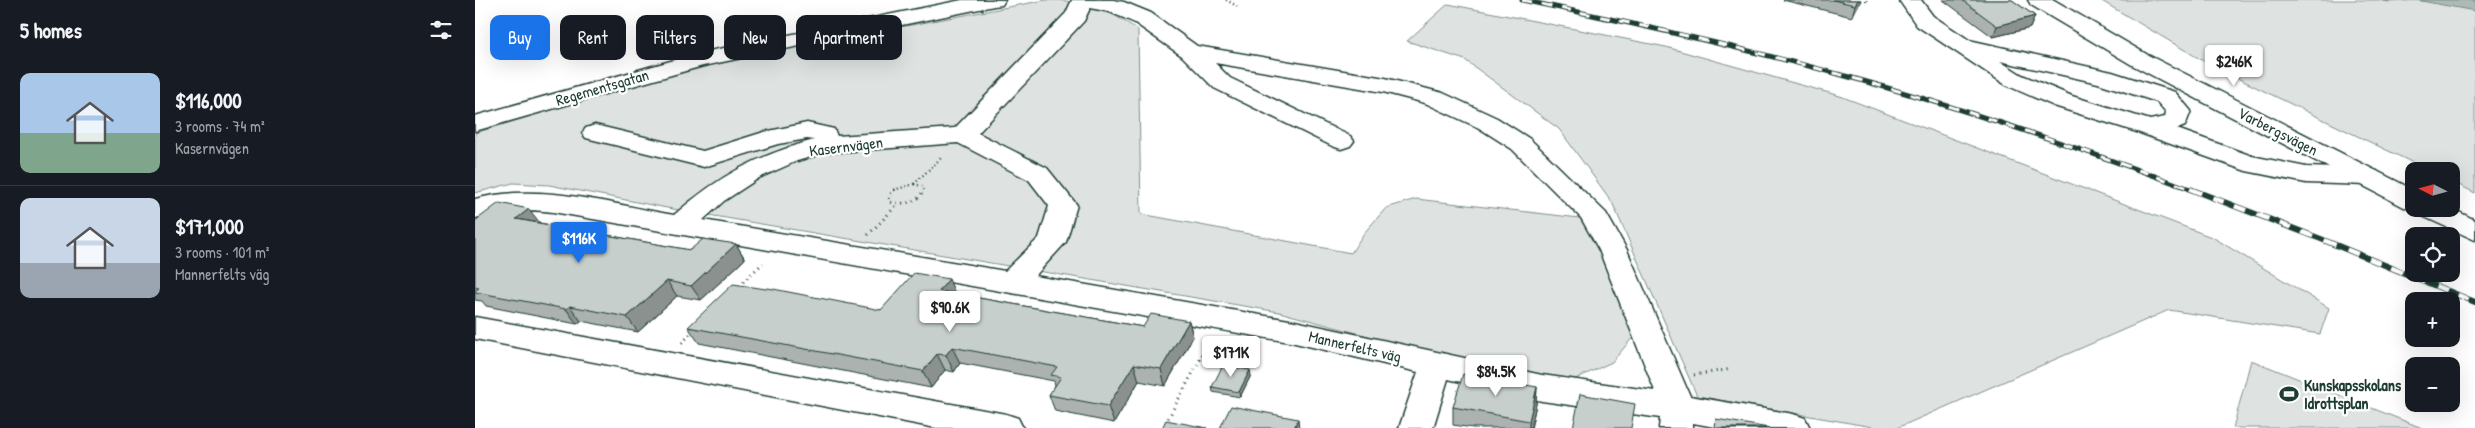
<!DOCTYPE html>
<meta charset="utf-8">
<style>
:root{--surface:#171b24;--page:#242831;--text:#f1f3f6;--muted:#9ea1a6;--line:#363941;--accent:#1a73e8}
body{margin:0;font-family:"Patrick Hand",sans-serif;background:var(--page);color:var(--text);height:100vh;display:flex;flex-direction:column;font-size:19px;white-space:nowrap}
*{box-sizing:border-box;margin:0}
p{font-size:16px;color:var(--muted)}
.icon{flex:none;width:28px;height:28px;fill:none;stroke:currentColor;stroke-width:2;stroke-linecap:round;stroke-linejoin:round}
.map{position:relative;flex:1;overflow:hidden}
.details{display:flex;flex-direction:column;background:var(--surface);width:475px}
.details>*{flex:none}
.top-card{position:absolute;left:15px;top:15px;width:475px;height:45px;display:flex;gap:10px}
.needle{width:32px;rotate:276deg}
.tools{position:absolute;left:1930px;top:162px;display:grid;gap:10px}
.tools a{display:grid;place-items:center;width:55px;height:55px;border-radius:10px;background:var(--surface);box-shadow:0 5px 20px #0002;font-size:25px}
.price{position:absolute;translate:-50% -42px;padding:0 11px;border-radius:5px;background:#fff;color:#222;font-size:16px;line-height:32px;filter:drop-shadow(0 1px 2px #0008)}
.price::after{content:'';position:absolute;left:50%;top:30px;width:15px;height:11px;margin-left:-8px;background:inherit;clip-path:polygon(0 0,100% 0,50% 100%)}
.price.on{background:var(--accent);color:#fff}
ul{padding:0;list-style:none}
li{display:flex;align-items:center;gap:15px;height:125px;padding:0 20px}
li+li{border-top:1px solid var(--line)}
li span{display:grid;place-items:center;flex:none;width:140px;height:100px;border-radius:10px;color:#555}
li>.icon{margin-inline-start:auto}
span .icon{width:60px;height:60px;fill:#fffc;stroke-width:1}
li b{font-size:21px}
h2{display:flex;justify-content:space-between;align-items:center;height:60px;padding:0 20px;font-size:21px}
.pill{padding:0 18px;border-radius:10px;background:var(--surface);box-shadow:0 5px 20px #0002;font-size:18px;line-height:45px}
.pill.on{background:var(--accent);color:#fff}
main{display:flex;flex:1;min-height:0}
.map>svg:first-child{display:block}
.green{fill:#dee3e2;stroke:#7e908b}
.water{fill:#afbab7;stroke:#758883}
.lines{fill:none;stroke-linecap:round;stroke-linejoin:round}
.minor-casing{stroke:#1f3d34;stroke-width:3}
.major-casing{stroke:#1f3d34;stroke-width:3}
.path-far1{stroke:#1f3d34;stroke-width:2.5;stroke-dasharray:1 3;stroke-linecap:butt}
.path{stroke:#1f3d34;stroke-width:3;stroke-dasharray:1 4.5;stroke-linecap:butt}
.minor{fill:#fff;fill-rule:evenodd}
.major{fill:#fff;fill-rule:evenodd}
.rail-far1-casing{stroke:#1f3d34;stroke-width:5}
.rail-casing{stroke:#1f3d34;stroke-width:6}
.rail-far1{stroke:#fff;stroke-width:3;stroke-dasharray:10;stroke-linecap:butt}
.rail{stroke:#fff;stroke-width:4.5;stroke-dasharray:12;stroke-linecap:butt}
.wall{fill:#abb2af;stroke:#1f3d34}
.shaded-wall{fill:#8b918f;stroke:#1f3d34}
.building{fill:#c7cfcc;stroke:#1f3d34}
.labels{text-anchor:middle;stroke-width:4.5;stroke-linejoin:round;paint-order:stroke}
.street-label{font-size:16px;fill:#1f3d34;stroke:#fff}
.poi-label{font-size:16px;font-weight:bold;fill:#1f3d34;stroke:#fff;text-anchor:start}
</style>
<main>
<section class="details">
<h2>5 homes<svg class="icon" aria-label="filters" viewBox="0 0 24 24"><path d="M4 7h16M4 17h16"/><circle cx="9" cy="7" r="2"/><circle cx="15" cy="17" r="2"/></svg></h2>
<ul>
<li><span style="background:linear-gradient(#a9c7e8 60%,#7fa58c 0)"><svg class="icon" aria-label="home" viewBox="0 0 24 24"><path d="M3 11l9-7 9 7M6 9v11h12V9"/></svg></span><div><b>$116,000</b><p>3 rooms · 74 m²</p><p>Kasernvägen</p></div></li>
<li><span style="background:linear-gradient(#c9d6e8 65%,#9aa5b1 0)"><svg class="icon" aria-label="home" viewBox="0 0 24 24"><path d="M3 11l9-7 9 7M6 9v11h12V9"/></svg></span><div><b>$171,000</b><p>3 rooms · 101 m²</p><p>Mannerfelts väg</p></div></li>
</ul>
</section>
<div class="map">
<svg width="2000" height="428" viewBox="0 0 2000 428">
<rect width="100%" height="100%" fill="#fff"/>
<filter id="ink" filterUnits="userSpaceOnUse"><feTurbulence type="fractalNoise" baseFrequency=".02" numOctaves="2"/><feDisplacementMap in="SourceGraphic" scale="10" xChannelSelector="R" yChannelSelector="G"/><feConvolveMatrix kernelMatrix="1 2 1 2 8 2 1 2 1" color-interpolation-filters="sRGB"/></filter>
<g filter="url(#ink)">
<g class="green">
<path d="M571,0C608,0 633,9 663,30L666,214L876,253L889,233L911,208L941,199L1113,219L1159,336L1137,362L1096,381L1019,370L804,312L192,208L74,185L38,183L0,193V133L183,78L301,50Z"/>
<polygon points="1625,0 2000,0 2000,193 1976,181 1976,171 1955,171 1735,65"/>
<polygon points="973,4 1191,47 1365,96 1739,238 1854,308 1845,334 1694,310 1422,428 1403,428 1222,396 1137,202 1084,129 990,60 932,41"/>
<polygon points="1776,360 1947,428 1758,428"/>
</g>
<polygon class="water" points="1904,0 2000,0 2000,11 1941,0 1914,2"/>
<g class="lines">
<g class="minor-casing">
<g id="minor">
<polygon points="487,0 530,0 527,5 519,6 228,66 0,131 0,116 224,53"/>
<path d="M597,0H638L649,2L676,13L722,46L910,78L968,93L1022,118L1055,139L1131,213L1152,250L1215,396L1318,414L1330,418L1335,428H1245L1218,423V428H1184L1185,418L1067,401L973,379L958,428H924L943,372L820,343L78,212C50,208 27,211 0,218V199C64,182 135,204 199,215C245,175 281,156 339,140L332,139L303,144L229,167L111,138L107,133L111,128L120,125L228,151L289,132L332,123L359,129L362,136L480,128L591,13ZM615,8L635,12L660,23L707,56L739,88L857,146L866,149L875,146L879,141L875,136L755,78L740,63L908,92L950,103L1004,128L1037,149L1106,218L1124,250L1180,391L1067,375L820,321L560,276L591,242L602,205L572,168L503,133L609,21ZM483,143L554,180L574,206L564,238L530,271L228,220L249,201L284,178L322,161L350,153Z"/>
<path d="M1424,0H1446L1458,16L1494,40L1637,72L1700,92L1716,111L1710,126L1702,129L1777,156L1831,167L1893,169L1902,171L1906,177L1902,183L1893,185L1831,183L1771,171L1665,133L1579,106L1531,85L1442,26ZM1525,61L1623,83L1682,102L1691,112L1690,117L1675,120L1597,96L1547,75Z"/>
<polygon points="0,317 531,414 543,418 548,428 461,428 0,339"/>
</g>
</g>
<g class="major-casing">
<polygon id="major" points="1553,0 1579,0 1673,55 1939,190 1939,209 1976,208 2000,220 2000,240 1945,215 1941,209 1929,207 1657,65 1556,5"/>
</g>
<g class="path-far1">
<polyline points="751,0 762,6"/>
<polyline points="1391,0 1391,3"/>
<polyline points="439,184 447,186 449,190"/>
<polyline points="439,184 466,158"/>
<polyline points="419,190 439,184"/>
</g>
<g class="path">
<path d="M420,189L414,196L415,202C427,205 446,203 448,189"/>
<polyline points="393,235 422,205"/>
<polyline points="264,286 288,263"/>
<polyline points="207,343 220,329"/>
<polyline points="1219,375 1257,369"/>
<polyline points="688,428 735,341"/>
</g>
<use href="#minor" class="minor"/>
<use href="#major" class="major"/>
<g class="rail-far1-casing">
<path id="rail-far1" d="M1047,0C1157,23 1266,47 1374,77C1490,109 1605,148 1718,190"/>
</g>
<g class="rail-casing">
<polyline id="rail" points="1715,189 1846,239 2000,302"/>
</g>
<use href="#rail-far1" class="rail-far1"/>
<use href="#rail" class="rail"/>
</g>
<g class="wall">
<polygon points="1308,0 1386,0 1377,17"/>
<polygon points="1468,0 1537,0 1560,16 1555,28 1518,37"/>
<polygon points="0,221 65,223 215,250 261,244 270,259 226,300 202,296 163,332 106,321 102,324 11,306 7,301 0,300"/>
<polygon points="481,294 668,327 714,321 718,337 690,386 664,381 639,423 580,411 574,395 580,385 579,381 485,363 479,372 470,370 456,388 224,343 213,327 406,310"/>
<polygon points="776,375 765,397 738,392 737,387"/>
<polygon points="1062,387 1061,404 1056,428 998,428 978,425 978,407"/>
</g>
<g class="shaded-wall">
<polygon points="1383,0 1386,0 1377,17 1380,5"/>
<polygon points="1560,16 1555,28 1518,37 1522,26"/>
<polygon points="54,209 65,223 41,219"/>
<polygon points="261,244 270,259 226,300 216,286"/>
<polygon points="474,279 481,296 464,291"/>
<polygon points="192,281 202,296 163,332 152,317"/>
<polygon points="95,306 106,321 102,324 91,309"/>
<polygon points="714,321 718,337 690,386 686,369"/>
<polygon points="477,347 485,363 479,372 471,355"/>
<polygon points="462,354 470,370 456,388 448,371"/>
<polygon points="659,364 664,381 639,423 633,406"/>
<polygon points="775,370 776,375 765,397 764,392"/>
<polygon points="1062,387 1061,404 1056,428 1054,428 1054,421"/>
<polygon points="823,419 824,428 819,428"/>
</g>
<g class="building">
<polygon points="1358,0 1383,0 1380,5"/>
<polygon points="1487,0 1537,0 1560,16 1522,26"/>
<polygon points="24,203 54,209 41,219 215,250 228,239 261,244 216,286 192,281 152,317 95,306 91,309 0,292 0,291 4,288 0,287 0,221"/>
<polygon points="439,273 474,279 464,291 668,327 676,314 714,321 686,369 659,364 633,406 574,395 586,377 576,375 582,367 477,347 471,355 462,354 448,371 213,327 258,284 291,289 293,288 406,310"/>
<polygon points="748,365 775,370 764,392 737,387"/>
<polygon points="988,374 1062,387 1054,421 978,407"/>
<polygon points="1105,394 1160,404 1156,428 1098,428"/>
<polygon points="756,406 823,419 819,428 745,428"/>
<polygon points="1241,419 1294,428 1240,428"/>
<polygon points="691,420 732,428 687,428"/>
</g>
</g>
<defs>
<g id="stadium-bare" transform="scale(1.5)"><path d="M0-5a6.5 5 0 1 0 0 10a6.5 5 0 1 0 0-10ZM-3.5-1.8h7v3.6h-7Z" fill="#1f3d34" stroke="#fff" stroke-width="2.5" paint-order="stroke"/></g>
</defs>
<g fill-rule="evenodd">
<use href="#stadium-bare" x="1814" y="394"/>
</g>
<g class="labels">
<g class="street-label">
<text transform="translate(127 87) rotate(-16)" y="6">Regementsgatan</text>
<text transform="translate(1803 131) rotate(27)" y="6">Varbergsvägen</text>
<text transform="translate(371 146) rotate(-7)" y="6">Kasernvägen</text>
<text transform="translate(880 346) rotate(13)" y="6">Mannerfelts väg</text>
</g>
<g class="poi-label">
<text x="1829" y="391">Kunskapsskolans<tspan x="1829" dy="18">Idrottsplan</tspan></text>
</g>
</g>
</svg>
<div class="tools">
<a><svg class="needle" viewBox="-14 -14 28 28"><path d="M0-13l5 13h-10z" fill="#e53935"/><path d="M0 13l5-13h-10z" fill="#9ea1a6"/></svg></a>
<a><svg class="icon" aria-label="locate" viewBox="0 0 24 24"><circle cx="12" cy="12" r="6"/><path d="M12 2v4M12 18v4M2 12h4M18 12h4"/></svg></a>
<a>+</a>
<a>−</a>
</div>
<b class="price" style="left:1759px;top:87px">$246K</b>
<b class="price on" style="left:104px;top:264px">$116K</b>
<b class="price" style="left:475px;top:333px">$90.6K</b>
<b class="price" style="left:756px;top:378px">$171K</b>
<b class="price" style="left:1021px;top:397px">$84.5K</b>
<div class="top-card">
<a class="pill on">Buy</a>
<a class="pill">Rent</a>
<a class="pill">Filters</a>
<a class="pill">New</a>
<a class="pill">Apartment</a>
</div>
</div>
</main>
